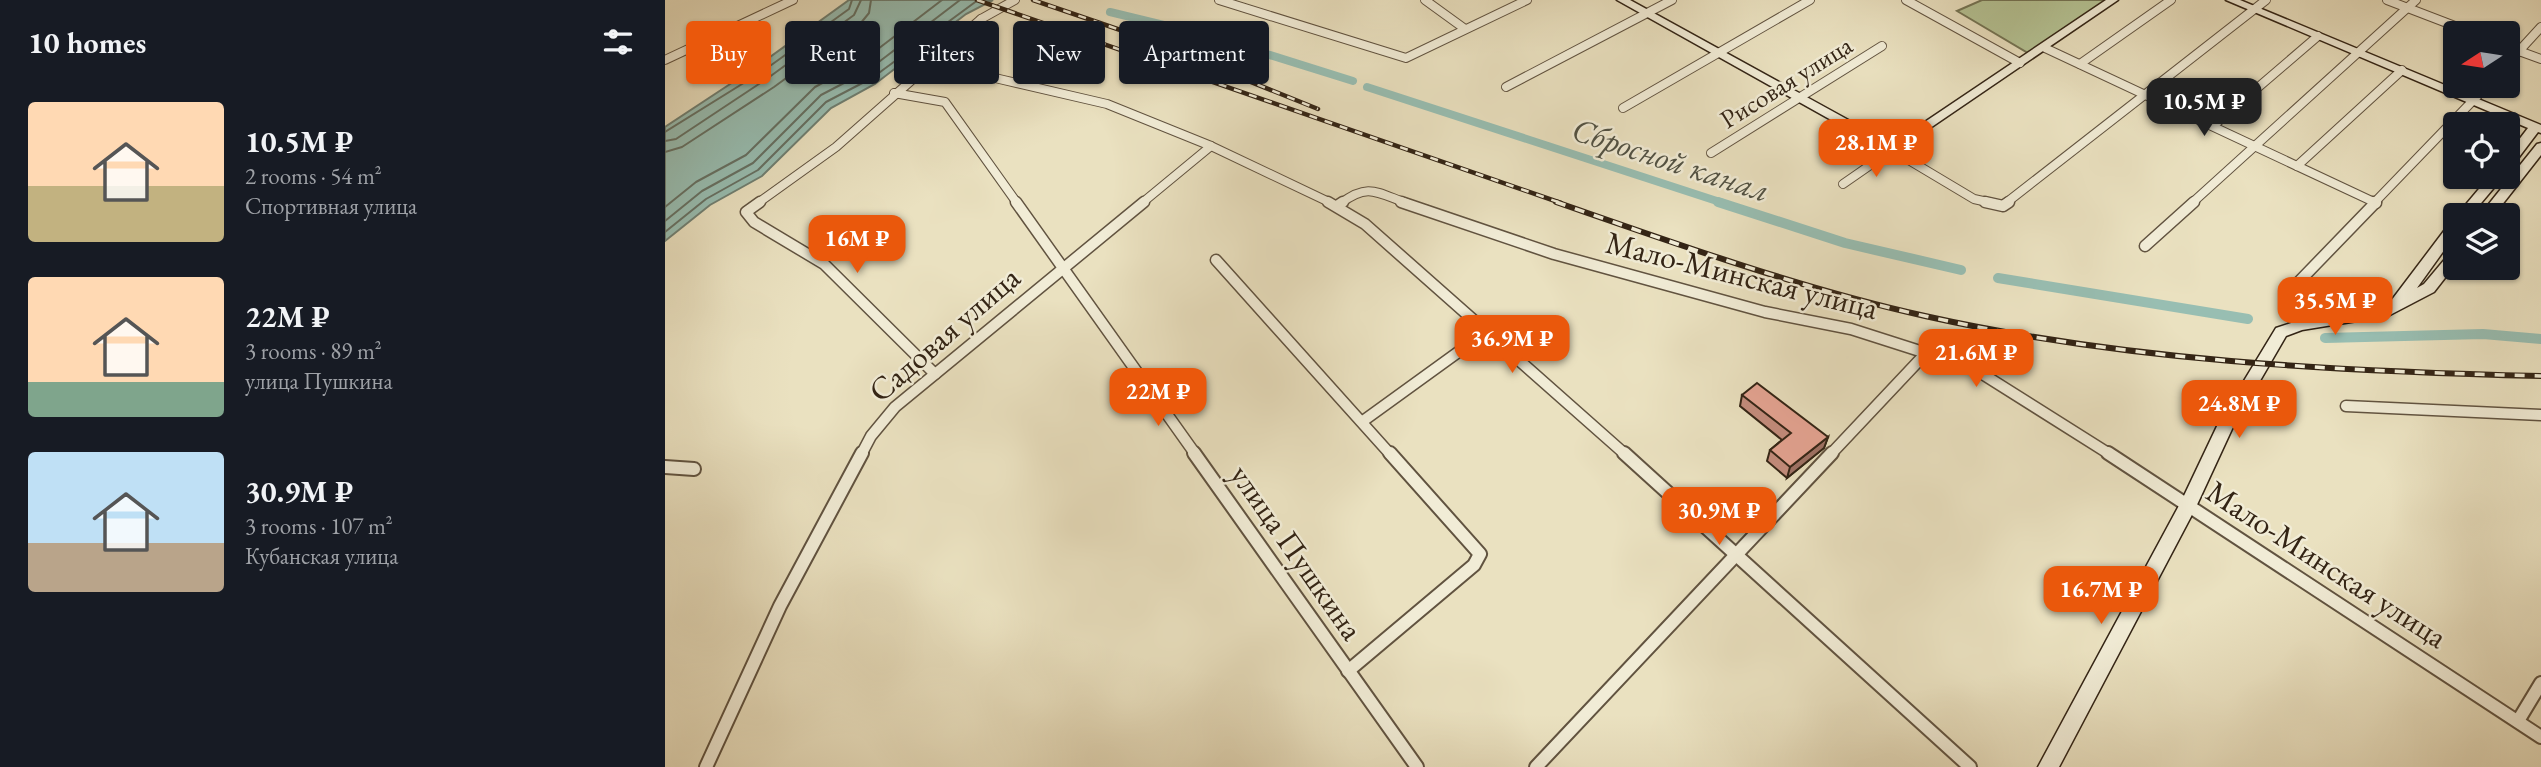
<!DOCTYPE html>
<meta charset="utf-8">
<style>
:root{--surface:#171b24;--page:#20242c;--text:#f1f3f6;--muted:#9ea1a6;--accent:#ea580c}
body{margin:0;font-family:"EB Garamond",serif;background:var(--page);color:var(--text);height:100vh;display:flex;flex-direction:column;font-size:26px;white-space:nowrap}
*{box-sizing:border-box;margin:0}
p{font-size:23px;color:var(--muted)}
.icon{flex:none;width:38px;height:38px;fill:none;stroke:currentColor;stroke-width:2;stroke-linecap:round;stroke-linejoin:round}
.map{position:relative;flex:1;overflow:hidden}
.sheet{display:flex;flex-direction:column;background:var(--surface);width:665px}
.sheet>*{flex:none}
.hud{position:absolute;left:21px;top:21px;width:665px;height:63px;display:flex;gap:14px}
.needle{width:46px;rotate:258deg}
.buttons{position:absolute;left:1778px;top:21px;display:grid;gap:14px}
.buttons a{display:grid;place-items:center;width:77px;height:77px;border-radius:7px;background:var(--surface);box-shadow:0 2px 5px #0004;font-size:35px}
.price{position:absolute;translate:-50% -60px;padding:0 16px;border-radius:14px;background:var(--accent);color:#fff;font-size:23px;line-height:46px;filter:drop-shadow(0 2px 4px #0008)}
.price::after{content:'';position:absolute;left:50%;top:42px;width:21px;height:16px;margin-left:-10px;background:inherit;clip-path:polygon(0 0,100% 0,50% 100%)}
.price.current{background:#222;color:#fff}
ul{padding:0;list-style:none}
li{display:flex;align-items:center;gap:21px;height:175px;padding:0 28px}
li span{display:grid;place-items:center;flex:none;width:196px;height:140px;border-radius:7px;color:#555}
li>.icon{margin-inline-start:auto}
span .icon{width:84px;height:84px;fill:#fffc;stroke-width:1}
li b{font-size:30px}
h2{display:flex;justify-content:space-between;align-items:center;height:84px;padding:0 28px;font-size:30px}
.pill{padding:0 24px;border-radius:7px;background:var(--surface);box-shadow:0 2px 5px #0004;font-size:24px;line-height:63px}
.pill.current{background:var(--accent);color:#fff}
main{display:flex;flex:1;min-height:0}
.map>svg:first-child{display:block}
.green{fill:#b5c394;stroke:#747454;stroke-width:2}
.water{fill:#98beb2;stroke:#708073;stroke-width:2}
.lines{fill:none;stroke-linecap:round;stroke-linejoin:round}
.shore{stroke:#667164;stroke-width:2}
.canal-far1{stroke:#98beb2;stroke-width:8}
.canal{stroke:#98beb2;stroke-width:10}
.street-far2-casing{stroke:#615340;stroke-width:10}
.street-far1-casing{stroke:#615340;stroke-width:13}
.street-casing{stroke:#615340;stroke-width:16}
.secondary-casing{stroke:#332415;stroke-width:3}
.street-far2{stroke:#f1ecd6;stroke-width:8}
.street-far1{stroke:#f1ecd6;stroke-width:10}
.street{stroke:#f1ecd6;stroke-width:12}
.secondary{fill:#f1ecd6;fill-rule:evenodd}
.rail-far1-casing{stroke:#332415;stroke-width:4.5}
.rail-casing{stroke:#332415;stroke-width:6}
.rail-far1{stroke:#f1ecd6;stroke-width:2.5;stroke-dasharray:8;stroke-linecap:butt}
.rail{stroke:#f1ecd6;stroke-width:3.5;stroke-dasharray:10;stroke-linecap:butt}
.wall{fill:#c58d7e;stroke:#332415;stroke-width:2}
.shaded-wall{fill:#a07367;stroke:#332415;stroke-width:2}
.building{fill:#e5a493;stroke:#332415;stroke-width:2}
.labels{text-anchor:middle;stroke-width:5;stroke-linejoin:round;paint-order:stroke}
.far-street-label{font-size:26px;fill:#332415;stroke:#f1ecd6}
.street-label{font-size:32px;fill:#332415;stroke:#f1ecd6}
.water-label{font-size:33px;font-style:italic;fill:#515244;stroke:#f1ecd6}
</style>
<main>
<section class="sheet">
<h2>10 homes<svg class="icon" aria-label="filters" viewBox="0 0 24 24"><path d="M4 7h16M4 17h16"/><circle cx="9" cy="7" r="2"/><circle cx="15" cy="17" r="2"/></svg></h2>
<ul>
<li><span style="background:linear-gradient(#ffd9b3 60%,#c2b280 0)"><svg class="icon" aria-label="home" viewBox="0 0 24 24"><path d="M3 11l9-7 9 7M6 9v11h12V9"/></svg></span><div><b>10.5M ₽</b><p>2 rooms · 54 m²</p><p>Спортивная улица</p></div></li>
<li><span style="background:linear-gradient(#ffd9b3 75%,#7fa58c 0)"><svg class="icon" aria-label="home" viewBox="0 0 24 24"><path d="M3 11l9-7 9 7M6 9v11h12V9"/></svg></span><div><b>22M ₽</b><p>3 rooms · 89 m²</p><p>улица Пушкина</p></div></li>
<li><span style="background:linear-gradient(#bfe0f5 65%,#b9a48a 0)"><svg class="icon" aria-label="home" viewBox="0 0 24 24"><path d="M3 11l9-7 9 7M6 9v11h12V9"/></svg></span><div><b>30.9M ₽</b><p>3 rooms · 107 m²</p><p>Кубанская улица</p></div></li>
</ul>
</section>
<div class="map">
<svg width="1876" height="767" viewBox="0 0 1876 767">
<rect width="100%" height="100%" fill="#eae1c0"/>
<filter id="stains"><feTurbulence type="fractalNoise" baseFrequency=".00286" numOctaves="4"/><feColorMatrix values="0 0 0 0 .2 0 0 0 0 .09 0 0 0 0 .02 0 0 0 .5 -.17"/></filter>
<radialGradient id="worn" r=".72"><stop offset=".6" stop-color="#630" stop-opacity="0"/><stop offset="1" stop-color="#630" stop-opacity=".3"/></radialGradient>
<polygon class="green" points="1317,0 1445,0 1363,53 1292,11"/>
<polygon class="water" points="184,0 328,0 301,14 210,84 166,108 97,176 45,205 0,241 0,127 94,65"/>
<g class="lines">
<g class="shore">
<polyline points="0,132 98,71 184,9 187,0"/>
<polyline points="0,141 11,139 103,78 189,15 196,0"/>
<polyline points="0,152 17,147 109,87 195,24 204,13 206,0"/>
<polyline points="0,207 31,182 81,155 150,87 196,62 277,0"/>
<polyline points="0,221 37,191 88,163 156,95 202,71 295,0"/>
<polyline points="0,232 41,199 93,170 161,102 207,78 313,0"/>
</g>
<g class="canal-far1">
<polyline points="445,12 544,36 688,81"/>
<polyline points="702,87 1058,203"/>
</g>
<g class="canal">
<polyline points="1053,202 1180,243 1296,270"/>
<polyline points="1333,278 1583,319"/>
<polyline points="1660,338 1818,334 1876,339"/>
</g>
<g class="street-far2-casing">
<g id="street-far2">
<polyline points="350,0 316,19 330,78 442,104 546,146 666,203"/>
<polyline points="554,0 741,58 862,0"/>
<polyline points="760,0 800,29"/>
<polyline points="1241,0 1355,63"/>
<polyline points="1722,0 1808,33"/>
<polyline points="1843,47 1876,59"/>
<polyline points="1380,48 1711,203"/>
<polyline points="0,60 128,0"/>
<polyline points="1843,63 1876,27"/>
<polyline points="1415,64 1506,0"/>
<polyline points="841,87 1007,0"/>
<polyline points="229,93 280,102 352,203"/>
<polyline points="958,108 1145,0"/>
<polyline points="1548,126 1653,36"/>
<polyline points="1046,153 1217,46"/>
<polyline points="1632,166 1737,70"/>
<polyline points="1178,184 1227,150 1309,199 1327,203"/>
<polyline points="93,203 171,147 316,19"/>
<polyline points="477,203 546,146"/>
<path d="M676,203C703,183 711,192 741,203"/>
<polyline points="1341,203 1601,0"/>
<polyline points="1527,203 1751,0"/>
<polyline points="1709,203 1822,86"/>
</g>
</g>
<g class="street-far1-casing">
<g id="street-far1">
<polyline points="95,202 81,212 89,222 159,264 270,374"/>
<polyline points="351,202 531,455"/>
<polyline points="663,202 700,224 961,455"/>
<polyline points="736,202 889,254 1100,312 1186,329 1308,368 1446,455"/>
<polyline points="1320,202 1338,206 1344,202"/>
<polyline points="1708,202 1711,203"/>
<polyline points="672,206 678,202"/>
<polyline points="1480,246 1529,202"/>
<polyline points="551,260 726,455"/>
<polyline points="1622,294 1711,202"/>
<polyline points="1681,406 1876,415"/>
<polyline points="698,421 821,332"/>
<polyline points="196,455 206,436 230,407 479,202"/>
<polyline points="1165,455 1263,351"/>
</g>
</g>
<g class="street-casing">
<g id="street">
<polyline points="529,453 752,767"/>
<polyline points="959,453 1305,767"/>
<polyline points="1443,453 1876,737"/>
<polyline points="0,467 29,469"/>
<polyline points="683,671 809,565 815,554 725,453"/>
<polyline points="1853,721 1876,683"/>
<polyline points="41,767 115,606 197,453"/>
<polyline points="871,767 1167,453"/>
</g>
</g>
<g class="secondary-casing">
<g id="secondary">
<polygon points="952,0 965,0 1227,144 1441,0 1453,0 1227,154"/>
<polygon points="1561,0 1575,0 1876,125 1876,133 1873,132 1848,165 1843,166 1843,154 1863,128"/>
<polygon points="1876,143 1876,155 1829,215 1815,215 1872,144"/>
<polygon points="1824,177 1838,177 1806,215 1792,215"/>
<polygon points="1790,221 1790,235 1752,288 1759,284 1785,253 1790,251 1790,265 1769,292 1723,316 1637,330 1621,336 1567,429 1530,509 1394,767 1373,767 1517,500 1554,422 1611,328 1635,320 1715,307 1726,301 1785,223"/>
</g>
</g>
<use href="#street-far2" class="street-far2"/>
<use href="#street-far1" class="street-far1"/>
<use href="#street" class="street"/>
<use href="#secondary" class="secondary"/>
<g class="rail-far1-casing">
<g id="rail-far1">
<polyline points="312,0 896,203"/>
<polyline points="368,0 467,34 653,109"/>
</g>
</g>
<g class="rail-casing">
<path id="rail" d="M891,202C1012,244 1134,288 1260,316C1462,361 1669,371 1876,376"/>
</g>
<use href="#rail-far1" class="rail-far1"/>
<use href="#rail" class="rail"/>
</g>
<polygon class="wall" points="1077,395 1163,437 1159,448 1122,478 1102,461 1105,450 1117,440 1075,406"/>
<polygon class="shaded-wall" points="1163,437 1159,448 1122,478 1125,467"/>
<polygon class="building" points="1092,383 1163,437 1125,467 1105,450 1126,433 1077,395"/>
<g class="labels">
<g class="far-street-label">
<text transform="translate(1121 82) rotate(-32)" y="9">Рисовая улица</text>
</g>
<g class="street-label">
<text transform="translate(1077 275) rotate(14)" y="11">Мало-Минская улица</text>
<text transform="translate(279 334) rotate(-41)" y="11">Садовая улица</text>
<text transform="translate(632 552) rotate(55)" y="11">улица Пушкина</text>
<text transform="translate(1662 564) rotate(33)" y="11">Мало-Минская улица</text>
</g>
<g class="water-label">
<text transform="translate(1006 159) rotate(18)" y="12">Сбросной канал</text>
</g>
</g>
<rect width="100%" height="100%" filter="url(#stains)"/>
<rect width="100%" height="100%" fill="url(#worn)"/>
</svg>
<div class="buttons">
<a><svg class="needle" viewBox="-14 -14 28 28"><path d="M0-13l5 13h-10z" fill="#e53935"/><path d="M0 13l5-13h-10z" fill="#9ea1a6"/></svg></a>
<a><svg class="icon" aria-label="locate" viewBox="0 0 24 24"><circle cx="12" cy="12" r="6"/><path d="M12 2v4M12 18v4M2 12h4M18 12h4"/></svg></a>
<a><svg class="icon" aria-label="layers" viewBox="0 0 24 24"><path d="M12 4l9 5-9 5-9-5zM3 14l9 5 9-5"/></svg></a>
</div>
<b class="price current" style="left:1539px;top:138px">10.5M ₽</b>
<b class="price" style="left:1211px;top:179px">28.1M ₽</b>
<b class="price" style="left:192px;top:275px">16M ₽</b>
<b class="price" style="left:1670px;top:337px">35.5M ₽</b>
<b class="price" style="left:847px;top:375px">36.9M ₽</b>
<b class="price" style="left:1311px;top:389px">21.6M ₽</b>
<b class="price" style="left:493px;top:428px">22M ₽</b>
<b class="price" style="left:1574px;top:440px">24.8M ₽</b>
<b class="price" style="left:1054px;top:547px">30.9M ₽</b>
<b class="price" style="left:1436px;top:626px">16.7M ₽</b>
<div class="hud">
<a class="pill current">Buy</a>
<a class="pill">Rent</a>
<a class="pill">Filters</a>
<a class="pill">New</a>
<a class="pill">Apartment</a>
</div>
</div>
</main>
